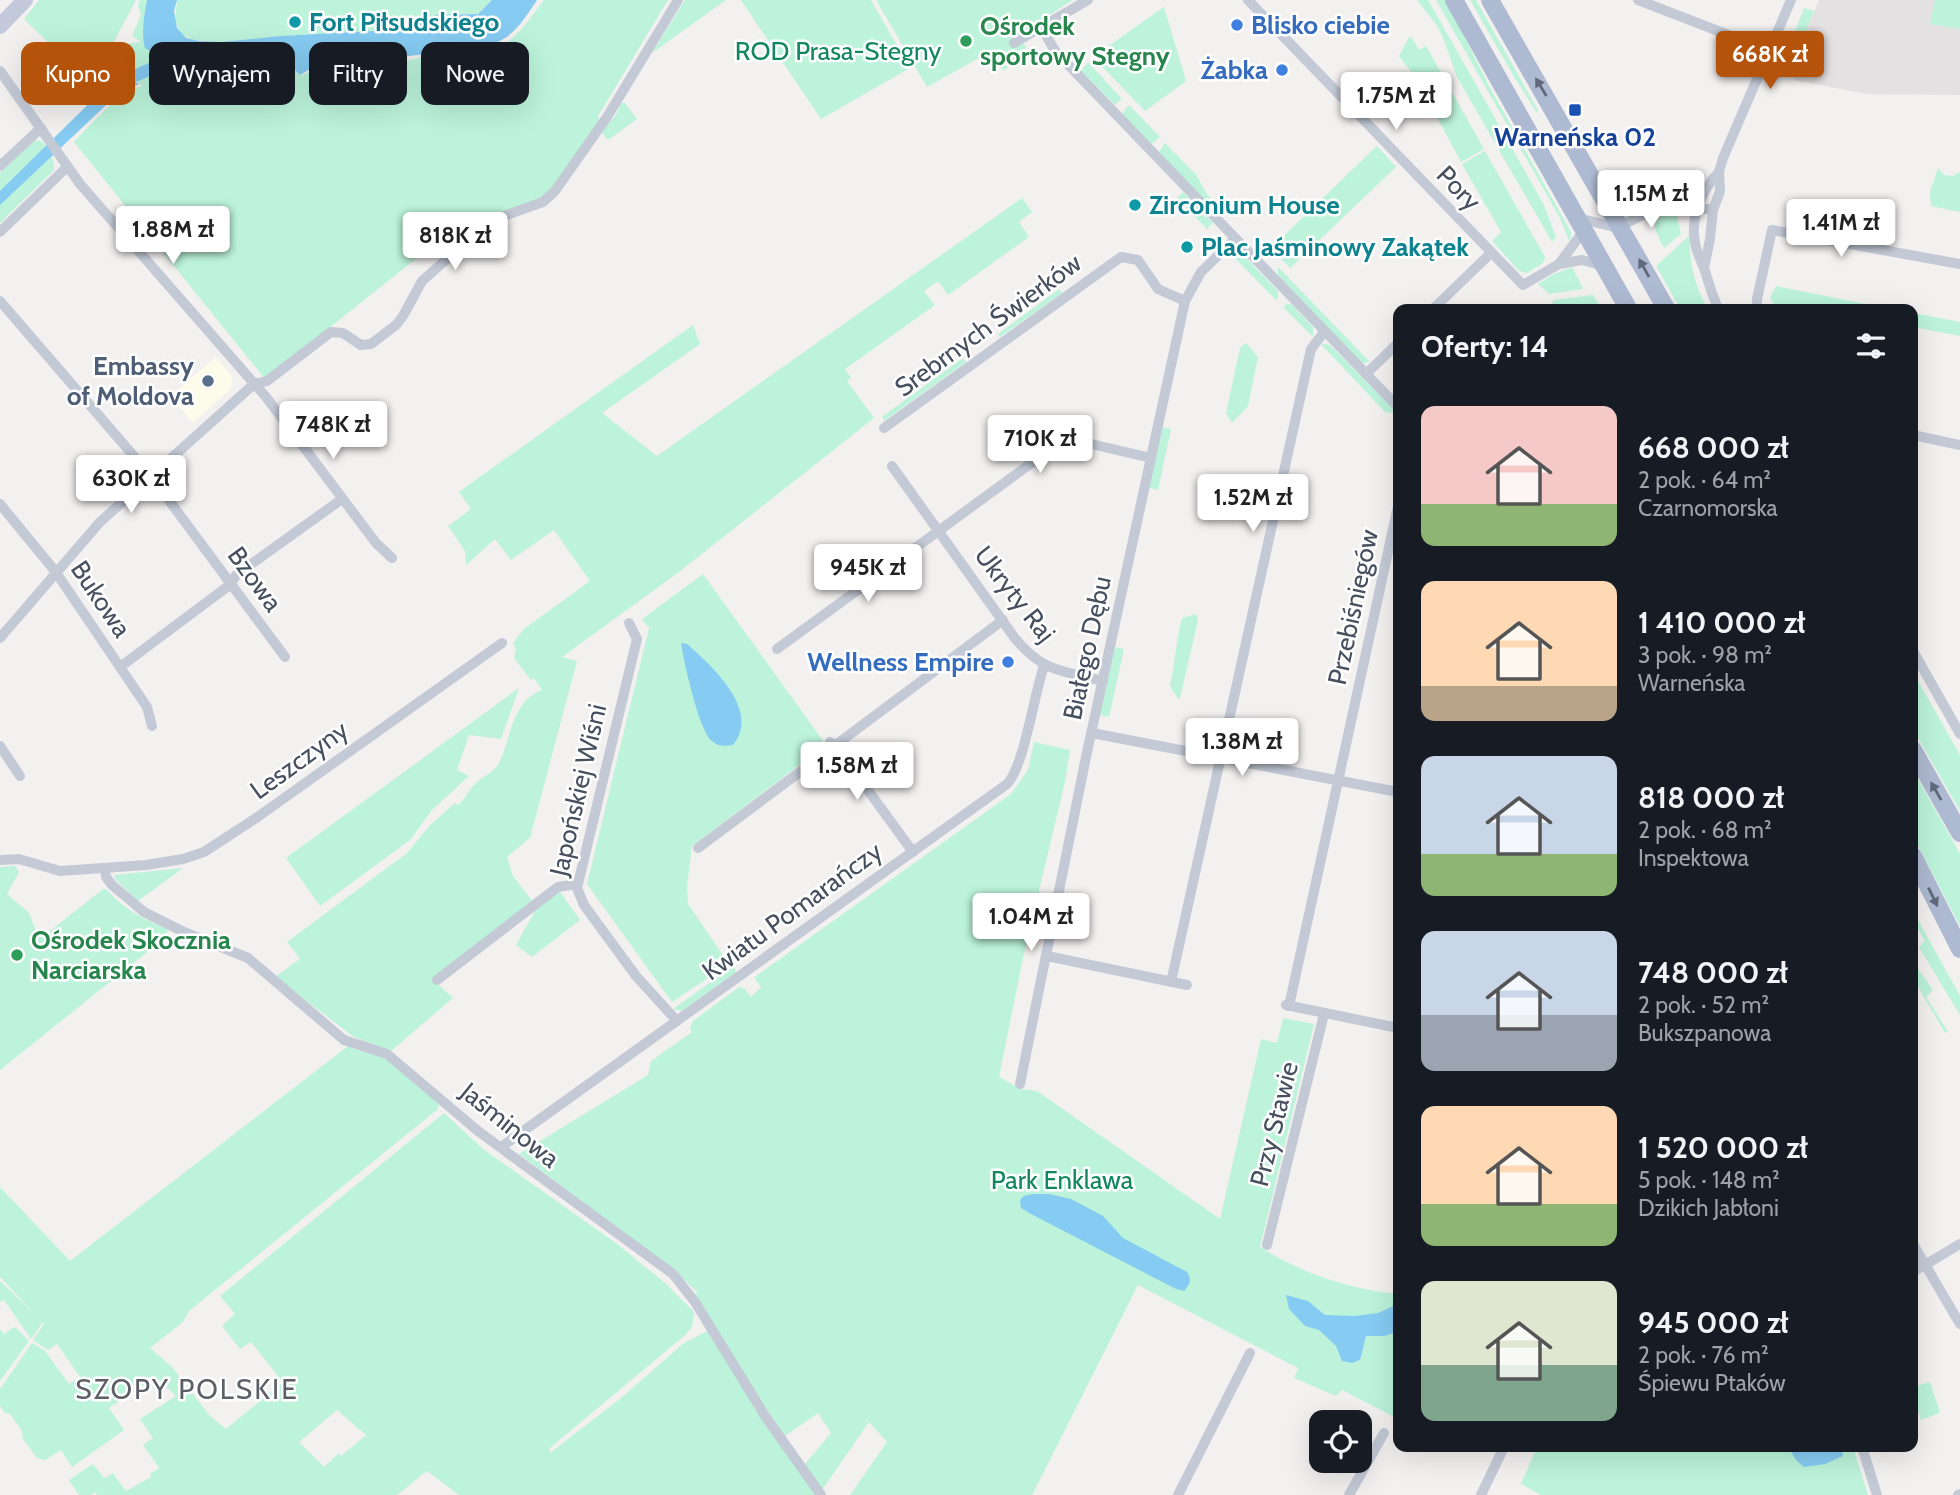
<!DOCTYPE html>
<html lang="pl">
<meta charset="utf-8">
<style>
:root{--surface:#171b24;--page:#242831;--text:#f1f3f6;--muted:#9ea1a6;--accent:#b45309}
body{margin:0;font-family:Cabin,sans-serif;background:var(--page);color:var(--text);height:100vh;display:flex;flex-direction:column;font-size:26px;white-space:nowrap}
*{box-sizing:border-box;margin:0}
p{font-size:23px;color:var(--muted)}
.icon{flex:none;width:38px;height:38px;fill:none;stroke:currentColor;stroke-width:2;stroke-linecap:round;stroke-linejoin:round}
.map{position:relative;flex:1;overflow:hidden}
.panel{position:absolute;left:1393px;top:304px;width:525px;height:1148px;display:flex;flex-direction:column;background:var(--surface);border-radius:14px;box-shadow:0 7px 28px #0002}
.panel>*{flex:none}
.banner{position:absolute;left:21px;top:42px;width:665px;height:63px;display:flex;gap:14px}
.tools{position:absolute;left:1309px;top:1410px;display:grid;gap:14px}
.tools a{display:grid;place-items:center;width:63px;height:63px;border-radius:14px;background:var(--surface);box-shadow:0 7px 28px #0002;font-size:35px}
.price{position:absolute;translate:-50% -60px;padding:0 16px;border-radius:7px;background:#fff;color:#222;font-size:23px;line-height:46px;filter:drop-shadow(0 2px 4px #0008)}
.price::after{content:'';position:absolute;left:50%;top:42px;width:21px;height:16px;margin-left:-10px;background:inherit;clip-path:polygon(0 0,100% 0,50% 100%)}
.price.active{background:var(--accent);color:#fff}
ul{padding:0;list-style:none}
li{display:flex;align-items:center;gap:21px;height:175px;padding:0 28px}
li span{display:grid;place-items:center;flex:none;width:196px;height:140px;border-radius:14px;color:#555}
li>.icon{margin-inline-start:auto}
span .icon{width:84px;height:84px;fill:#fffc;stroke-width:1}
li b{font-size:30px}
h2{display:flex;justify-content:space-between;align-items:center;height:84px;padding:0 28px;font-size:30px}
.tag{padding:0 24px;border-radius:14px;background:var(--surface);box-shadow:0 7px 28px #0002;font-size:24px;line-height:63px}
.tag.active{background:var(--accent);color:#fff}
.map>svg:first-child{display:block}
.commercial{fill:#fdfbe9}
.education{fill:#e4e1e2}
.green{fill:#bcf3da;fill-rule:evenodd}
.water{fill:#86cbf2}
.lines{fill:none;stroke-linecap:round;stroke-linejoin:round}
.canal{stroke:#86cbf2;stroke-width:12}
.street{stroke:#c3cad6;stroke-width:10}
.secondary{stroke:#c2c9da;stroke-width:16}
.primary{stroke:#aebad1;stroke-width:18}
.oneway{fill:#616a7c}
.culture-dot{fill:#0f9aa8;stroke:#fff;stroke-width:2.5}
.shop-dot{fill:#3f7fe0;stroke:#fff;stroke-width:2.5}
.leisure-dot{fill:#2e9e5b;stroke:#fff;stroke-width:2.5}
.transit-dot{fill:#1a4fb4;stroke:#fff;stroke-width:2.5}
.service-dot{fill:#5c6f8a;stroke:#fff;stroke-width:2.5}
.labels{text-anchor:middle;stroke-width:5;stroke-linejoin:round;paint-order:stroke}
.culture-label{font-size:26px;font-weight:bold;fill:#0d838f;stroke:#fff;text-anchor:start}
.shop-label{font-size:26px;font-weight:bold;fill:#366cbe;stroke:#fff;text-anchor:end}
.leisure-label{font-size:26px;font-weight:bold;fill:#27864d;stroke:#fff;text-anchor:start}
.park-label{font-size:26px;fill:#11875f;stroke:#fff}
.transit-label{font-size:26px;font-weight:bold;fill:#164399;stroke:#fff}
.street-label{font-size:26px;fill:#47505f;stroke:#fff}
.service-label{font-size:26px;font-weight:bold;fill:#4e5e75;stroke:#fff;text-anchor:end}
.neighbourhood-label{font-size:28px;letter-spacing:2px;fill:#5c5f66;stroke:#fff}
</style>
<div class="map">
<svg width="1960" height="1495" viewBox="0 0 1960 1495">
<rect width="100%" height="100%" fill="#f3f0f0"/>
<polygon class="commercial" points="216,357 232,376 231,389 193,423 170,396"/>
<polygon class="education" points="1819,0 1960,0 1960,95 1867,94 1793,80 1797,54"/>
<g class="green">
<polygon points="39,0 136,0 94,79 61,55 24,19"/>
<path d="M140,0H147L144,16L145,48C157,54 155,58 155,69L173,83L184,80V73L190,69L198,72V75L206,80L209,78L215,80L218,76L225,80L264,70L274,72L294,70L300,75L319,70L395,63L428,56L484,50C507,55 532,15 544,0H668L598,116L599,120C587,138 569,172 554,187C533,209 494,216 465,225L468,236L452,250L442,238L265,379L74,142C93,123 115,94 142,86L137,81L122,79C116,70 120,78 119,68C118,46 120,44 141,42L132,36L141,15L138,6Z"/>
<polygon points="177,0 492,0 478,14 435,15 392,30 280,36 221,42 193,40 181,34 175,20"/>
<polygon points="685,0 726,0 652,53"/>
<polygon points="741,0 871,0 910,68 821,119"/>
<polygon points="876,0 1073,0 1019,34 1026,48 1004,71 988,53 927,87"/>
<polygon points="1417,0 1428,0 1543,203 1556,237 1552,242 1457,77 1444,40 1436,24"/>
<polygon points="1436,0 1446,0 1489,86 1571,232 1570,243 1560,218"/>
<polygon points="1470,0 1476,0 1538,110 1537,113 1513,75"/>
<polygon points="1935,0 1960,0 1960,29 1930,24"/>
<polygon points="1164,7 1186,81 1145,111 1093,57"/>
<polygon points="1804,8 1814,11 1797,54 1795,67 1783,63"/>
<polygon points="1409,37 1411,37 1419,50 1426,46 1484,149 1461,162 1417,80 1399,56"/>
<polygon points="1088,62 1122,99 1115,105 1081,71"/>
<polygon points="1376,77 1385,87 1362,109 1353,99"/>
<polygon points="621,103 625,103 637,119 608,140 601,131 616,115"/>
<polygon points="1129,105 1160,137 1153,143 1150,144 1122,114"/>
<path d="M39,140C48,145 55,161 54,170L0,223V173L33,142Z"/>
<polygon points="1165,143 1197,176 1206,193 1224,212 1220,216 1159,152"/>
<polygon points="1377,146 1396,167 1290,268 1271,248"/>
<polygon points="1485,151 1545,257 1543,263 1527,273 1519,271 1492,241 1501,232 1462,164"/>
<polygon points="1938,168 1944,175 1953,176 1960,172 1960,212 1931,206 1930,192"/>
<polygon points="1183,192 1213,223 1207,229 1177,198"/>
<path d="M1022,198L1032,212L1019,222L1029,237L948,295L938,281L924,291L935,305L845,369L851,378L847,381L874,418L679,572L562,657L577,661L530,838L507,857L513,876L533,902L432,979L453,998L391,1051L354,1037L275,977L300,959L287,942L407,853L430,825L455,803L458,805C466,798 468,791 475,784C482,776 495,772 499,763C511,739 512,700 542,690L534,678L531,680L514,658L516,649L513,643L524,629L590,581L554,530L511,560L495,539L466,565L465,551L448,526L471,509L459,492L693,325L700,344L602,413L657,456Z"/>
<path d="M1672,213L1677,217L1681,234L1664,248C1656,232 1646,217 1672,213Z"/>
<path d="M1688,237H1690C1689,264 1695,286 1708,310H1681L1656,266Z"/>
<polygon points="1230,253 1239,253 1244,256 1278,291 1278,298 1276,300"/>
<polygon points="1278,267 1370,362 1364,363 1359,361 1278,275"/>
<polygon points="1572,267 1583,288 1582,289 1549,294 1538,284 1552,275"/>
<polygon points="1776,286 1896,310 1777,310 1770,298"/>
<polygon points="1059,289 1062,293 1000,337 998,334"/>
<polygon points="1593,295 1603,310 1554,310 1552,307 1553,300"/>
<polygon points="1287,304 1291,304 1313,327 1313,337 1283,307"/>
<polygon points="1913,313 1960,322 1960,336 1913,327"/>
<polygon points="1246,343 1258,357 1248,406 1232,423 1226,413 1240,348"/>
<polygon points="1320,343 1330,345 1394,410 1391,413 1385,412"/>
<polygon points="963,358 966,362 884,421 883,416"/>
<polygon points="1162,427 1171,429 1158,490 1149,488"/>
<polygon points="703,574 826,745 692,846 687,886 688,904 729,964 672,1002 587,884 649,628 642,619"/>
<path d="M1196,614L1198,620L1180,698L1178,699L1170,686C1175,663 1176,642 1182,618Z"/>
<polygon points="1115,647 1124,649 1109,717 1100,715"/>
<polygon points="1913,672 1960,755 1960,811 1913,729"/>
<polygon points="519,688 501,739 469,735 457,770 469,776 432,810 410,840 320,906 286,858"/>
<path d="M1034,742L1070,750L1065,782L1024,953L999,1077L1021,1089L1037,1091L1220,1219L1261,1039L1277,1043L1283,1018L1314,1024L1260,1247C1303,1274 1348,1289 1398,1294V1419L1342,1390L1336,1396L1294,1378L1298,1368L1138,1285L1032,1495H850L887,1442L869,1422L822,1490L805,1464L831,1433L818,1413L785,1436L741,1372L696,1294L697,1292L675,1271L519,1154L648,1075L651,1061L692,1032L690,1027L693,1021L739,987L744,988L751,997L761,987L755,979L756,976L1011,794L1028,770Z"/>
<polygon points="1913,770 1960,854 1960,926 1913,836"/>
<path d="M15,866L19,872L7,894L29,913L38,936L45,935L103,889L107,890C124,910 146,920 169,930L161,941L0,1070V867Z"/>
<polygon points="183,868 138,901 116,880 114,875"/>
<polygon points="560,892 580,920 532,957 516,945 536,909"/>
<polygon points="1913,911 1960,996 1960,1015 1919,947 1925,941 1913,921"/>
<polygon points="733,966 736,970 735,973 682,1011 673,1009"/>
<polygon points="1916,966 1933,990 1926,997 1948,1032 1945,1033 1913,978 1913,968"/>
<path d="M348,1046C358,1052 370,1052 381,1057C403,1067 421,1087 439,1103L438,1109L189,1311L183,1322L150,1348L172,1367L210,1416L226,1429L283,1382L251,1342L240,1349L222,1326L235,1314L220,1296L444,1113L483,1149L617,1244L665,1283L694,1312L692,1327L684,1336L550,1448V1453L621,1398L684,1343L707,1331L815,1495H459L427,1471L397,1495H97L95,1492L91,1495H79L69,1480L93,1464L104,1478L113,1473L126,1491L151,1477L150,1474L159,1468L143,1445L153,1438L140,1419L176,1396L155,1377L109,1408L124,1430L72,1467L61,1450L45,1460L37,1458L23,1439L22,1431L11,1415L4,1412L0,1406V1389L32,1343L45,1351L69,1384L80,1377L57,1344L48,1350L33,1340L44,1324L43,1322L31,1339L4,1300L0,1302V1281L35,1314L0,1277V1187L70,1261ZM337,1410L366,1435L341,1456L339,1453L324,1467L299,1442Z"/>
<polygon points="15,1327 29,1341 0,1381 0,1329 4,1334"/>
<polygon points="1930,1382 1940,1413 1921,1420 1913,1395 1913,1387"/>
<polygon points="1537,1447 1853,1447 1868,1495 1541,1495 1521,1484"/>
</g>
<g class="water">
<path d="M147,0H177L174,11L177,28L186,38L199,41L221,42L280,36L392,30L435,15L478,14L492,0H537C523,21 513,39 486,46L310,69L300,75L295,70C284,72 275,70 265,70C253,69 237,77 227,81L218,76L214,81L209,78L205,81L199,77L198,72L190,69L185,73L184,80L171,86L167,84L157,69H149L157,62L152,52L145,48C141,32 144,15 147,0Z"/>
<polygon points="119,74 125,81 130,79 139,84 135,86 130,85 121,91 0,205 0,191"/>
<path d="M681,643L687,644C711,665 762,711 733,745C724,746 719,747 712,741C699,731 684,662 681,643Z"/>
<path d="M1033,1194H1049L1071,1199L1103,1216L1123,1238L1187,1272C1192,1280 1190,1284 1184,1291L1176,1289L1031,1214L1021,1208L1020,1200L1024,1196Z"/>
<polygon points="1286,1295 1308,1301 1325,1315 1355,1316 1378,1313 1398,1304 1396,1332 1385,1336 1366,1336 1360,1360 1352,1363 1342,1361 1336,1346 1319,1330 1305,1326 1289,1309"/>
<polygon points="1788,1447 1841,1447 1843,1456 1825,1464 1804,1467 1796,1460"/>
</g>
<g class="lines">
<polyline class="canal" points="112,92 124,81 159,65 160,61"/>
<g class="street">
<polyline points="1248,0 1523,285 1559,264 1585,229"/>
<polyline points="1638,0 1770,51"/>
<polyline points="1042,28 1055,51 1398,407"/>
<polyline points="1014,43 1088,0"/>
<polyline points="0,71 80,184 266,397 376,543 392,558"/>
<polyline points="0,166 41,128"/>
<polyline points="1599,188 1623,196 1713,210"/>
<polyline points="1578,218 1614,227 1621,226 1665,203"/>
<polyline points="0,232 67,167"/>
<polyline points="1559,264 1582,260 1604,266"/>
<polyline points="1704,268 1710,239 1713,210 1720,191 1719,172 1723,158 1791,0"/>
<polyline points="0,301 151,476 285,657"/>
<polyline points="1432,310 1491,253"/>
<path d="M1719,310C1712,296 1709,283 1704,268C1701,260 1696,252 1695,242C1690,217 1702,190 1719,172"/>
<polyline points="1757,310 1757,299 1772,230 1960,264"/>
<polyline points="1366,374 1398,343"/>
<polyline points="884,428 1121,257 1138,260 1158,289 1185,301"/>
<polyline points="1913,435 1960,445"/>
<path d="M892,466L1014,637C1042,672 1062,671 1103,681"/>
<polyline points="0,504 55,571 147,707 152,726"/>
<polyline points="629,623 637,639 577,888 584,905 636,976 677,1021"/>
<polyline points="0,638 100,522 254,384 267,381 331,332 343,333 361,345 371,344 396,325 403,316 422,281 490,221 543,202 555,191 607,117 678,0"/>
<polyline points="777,649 1063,440 1070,439 1151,458"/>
<polyline points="1913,651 1960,734"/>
<polyline points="120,667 231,584 236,575 342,499"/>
<polyline points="1092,733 1398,792"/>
<polyline points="830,742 835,745 913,852"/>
<polyline points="0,746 20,776"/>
<polyline points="698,848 1003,620"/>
<polyline points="0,860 19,859 60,871 146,865 183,859 204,852 259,816 502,643"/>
<polyline points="105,868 106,877 112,885 144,912 184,932 248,958 344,1040 387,1054 478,1131 673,1274 695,1302 765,1416 821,1495"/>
<polyline points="1047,956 1187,985"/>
<polyline points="437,980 558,887 577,884"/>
<polyline points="1171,982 1311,349 1324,332"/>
<polyline points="1286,1005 1398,1028"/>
<polyline points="1289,1006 1398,506"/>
<polyline points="1020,1084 1086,757 1185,301 1201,272 1235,239"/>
<path d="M501,1147L1007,784C1024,767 1034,694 1044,666"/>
<polyline points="1913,1244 1960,1324"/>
<polyline points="1267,1245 1324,1014"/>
<polyline points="1913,1272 1960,1244"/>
<polyline points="1862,1447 1877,1495"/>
<polyline points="1178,1495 1250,1353"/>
<polyline points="1349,1495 1384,1433"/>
<polyline points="1481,1495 1504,1447"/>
<polyline points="1958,1495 1960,1494"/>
</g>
<polyline class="secondary" points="0,26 25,0"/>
<g class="primary">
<polyline points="1454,0 1629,310"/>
<polyline points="1490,0 1667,310"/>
<polyline points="1913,750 1960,833"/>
<polyline points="1913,856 1960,949"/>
</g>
</g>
<defs><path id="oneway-solid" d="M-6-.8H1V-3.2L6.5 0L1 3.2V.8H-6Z" transform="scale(1.75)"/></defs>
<g class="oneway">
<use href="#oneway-solid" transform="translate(1541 87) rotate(-121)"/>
<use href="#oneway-solid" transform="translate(1644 268) rotate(-119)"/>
<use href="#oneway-solid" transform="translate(1936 791) rotate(-120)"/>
<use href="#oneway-solid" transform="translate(1933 897) rotate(64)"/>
</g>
<g class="culture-dot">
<circle cx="295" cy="22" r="7"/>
<circle cx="1135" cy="205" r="7"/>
<circle cx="1187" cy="247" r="7"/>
</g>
<g class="shop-dot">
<circle cx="1237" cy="25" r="7"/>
<circle cx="1282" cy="70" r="7"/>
<circle cx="1008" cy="662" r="7"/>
</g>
<g class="leisure-dot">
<circle cx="966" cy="41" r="7"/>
<circle cx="17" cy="955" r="7"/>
</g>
<rect class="transit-dot" x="1568" y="103" width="14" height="14" rx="3.5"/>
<circle class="service-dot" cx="208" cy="381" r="7"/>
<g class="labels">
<g class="culture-label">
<text x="309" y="31">Fort Piłsudskiego</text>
<text x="1149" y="214">Zirconium House</text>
<text x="1201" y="256">Plac Jaśminowy Zakątek</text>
</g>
<g class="shop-label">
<text x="1251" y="34" text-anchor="start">Blisko ciebie</text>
<text x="1268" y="79">Żabka</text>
<text x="994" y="671">Wellness Empire</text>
</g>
<g class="leisure-label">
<text x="980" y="35">Ośrodek<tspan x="980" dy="30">sportowy Stegny</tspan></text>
<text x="31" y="949">Ośrodek Skocznia<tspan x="31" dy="30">Narciarska</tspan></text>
</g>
<g class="park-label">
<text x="838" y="60">ROD Prasa-Stegny</text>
<text x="1062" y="1189">Park Enklawa</text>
</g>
<g class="transit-label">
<text x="1575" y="146">Warneńska 02</text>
</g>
<g class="street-label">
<text transform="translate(1459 188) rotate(46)" y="9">Pory</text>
<text transform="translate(988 325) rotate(-36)" y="9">Srebrnych Świerków</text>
<text transform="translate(255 579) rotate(54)" y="9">Bzowa</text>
<text transform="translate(1015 594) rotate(52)" y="9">Ukryty Raj</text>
<text transform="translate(101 599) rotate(56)" y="9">Bukowa</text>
<text transform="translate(1353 607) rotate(-78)" y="9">Przebiśniegów</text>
<text transform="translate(1087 648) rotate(-78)" y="9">Białego Dębu</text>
<text transform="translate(299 760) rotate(-36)" y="9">Leszczyny</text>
<text transform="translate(578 790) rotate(-77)" y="9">Japońskiej Wiśni</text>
<text transform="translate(792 911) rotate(-36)" y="9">Kwiatu Pomarańczy</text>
<text transform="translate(1274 1124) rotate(-76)" y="9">Przy Stawie</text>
<text transform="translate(510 1125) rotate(39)" y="9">Jaśminowa</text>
</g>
<g class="service-label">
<text x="194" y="375">Embassy<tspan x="194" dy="30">of Moldova</tspan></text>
</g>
<g class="neighbourhood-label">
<text x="187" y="1399">SZOPY POLSKIE</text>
</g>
</g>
</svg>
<div class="tools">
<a><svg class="icon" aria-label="locate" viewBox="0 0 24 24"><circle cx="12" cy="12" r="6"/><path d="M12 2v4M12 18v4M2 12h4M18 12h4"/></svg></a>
</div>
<b class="price active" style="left:1770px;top:91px">668K zł</b>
<b class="price" style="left:1396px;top:132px">1.75M zł</b>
<b class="price" style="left:1651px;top:230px">1.15M zł</b>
<b class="price" style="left:1841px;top:259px">1.41M zł</b>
<b class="price" style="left:173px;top:266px">1.88M zł</b>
<b class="price" style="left:455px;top:272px">818K zł</b>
<b class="price" style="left:333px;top:461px">748K zł</b>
<b class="price" style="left:1040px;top:475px">710K zł</b>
<b class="price" style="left:131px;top:515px">630K zł</b>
<b class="price" style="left:1253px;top:534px">1.52M zł</b>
<b class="price" style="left:868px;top:604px">945K zł</b>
<b class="price" style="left:1242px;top:778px">1.38M zł</b>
<b class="price" style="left:857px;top:802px">1.58M zł</b>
<b class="price" style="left:1031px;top:953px">1.04M zł</b>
<div class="banner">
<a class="tag active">Kupno</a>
<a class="tag">Wynajem</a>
<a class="tag">Filtry</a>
<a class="tag">Nowe</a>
</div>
<section class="panel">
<h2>Oferty: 14<svg class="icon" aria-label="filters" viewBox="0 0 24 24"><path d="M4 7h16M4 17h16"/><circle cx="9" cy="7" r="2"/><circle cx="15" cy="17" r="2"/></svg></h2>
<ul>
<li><span style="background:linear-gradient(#f6c9c9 70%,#8fb573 0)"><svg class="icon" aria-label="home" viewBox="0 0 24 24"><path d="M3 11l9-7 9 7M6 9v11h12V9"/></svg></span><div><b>668 000 zł</b><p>2 pok. · 64 m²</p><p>Czarnomorska</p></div></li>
<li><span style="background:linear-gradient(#ffd9b3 75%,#b9a48a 0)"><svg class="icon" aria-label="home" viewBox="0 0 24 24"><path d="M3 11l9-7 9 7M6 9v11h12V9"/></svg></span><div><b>1 410 000 zł</b><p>3 pok. · 98 m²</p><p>Warneńska</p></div></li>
<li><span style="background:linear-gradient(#c9d6e8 70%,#8fb573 0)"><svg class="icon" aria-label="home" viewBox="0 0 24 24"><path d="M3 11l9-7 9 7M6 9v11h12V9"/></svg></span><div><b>818 000 zł</b><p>2 pok. · 68 m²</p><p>Inspektowa</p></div></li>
<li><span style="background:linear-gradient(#c9d6e8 60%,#9aa5b1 0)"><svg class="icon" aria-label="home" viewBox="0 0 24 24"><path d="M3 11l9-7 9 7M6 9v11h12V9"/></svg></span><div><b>748 000 zł</b><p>2 pok. · 52 m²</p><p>Bukszpanowa</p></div></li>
<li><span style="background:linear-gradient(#ffd9b3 70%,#8fb573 0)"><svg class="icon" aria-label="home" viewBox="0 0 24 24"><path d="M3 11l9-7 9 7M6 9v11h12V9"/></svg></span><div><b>1 520 000 zł</b><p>5 pok. · 148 m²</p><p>Dzikich Jabłoni</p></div></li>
<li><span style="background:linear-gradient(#dfe7d0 60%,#7fa58c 0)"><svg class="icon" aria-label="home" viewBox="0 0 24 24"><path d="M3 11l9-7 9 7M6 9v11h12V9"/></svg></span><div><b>945 000 zł</b><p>2 pok. · 76 m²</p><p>Śpiewu Ptaków</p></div></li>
</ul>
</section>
</div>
